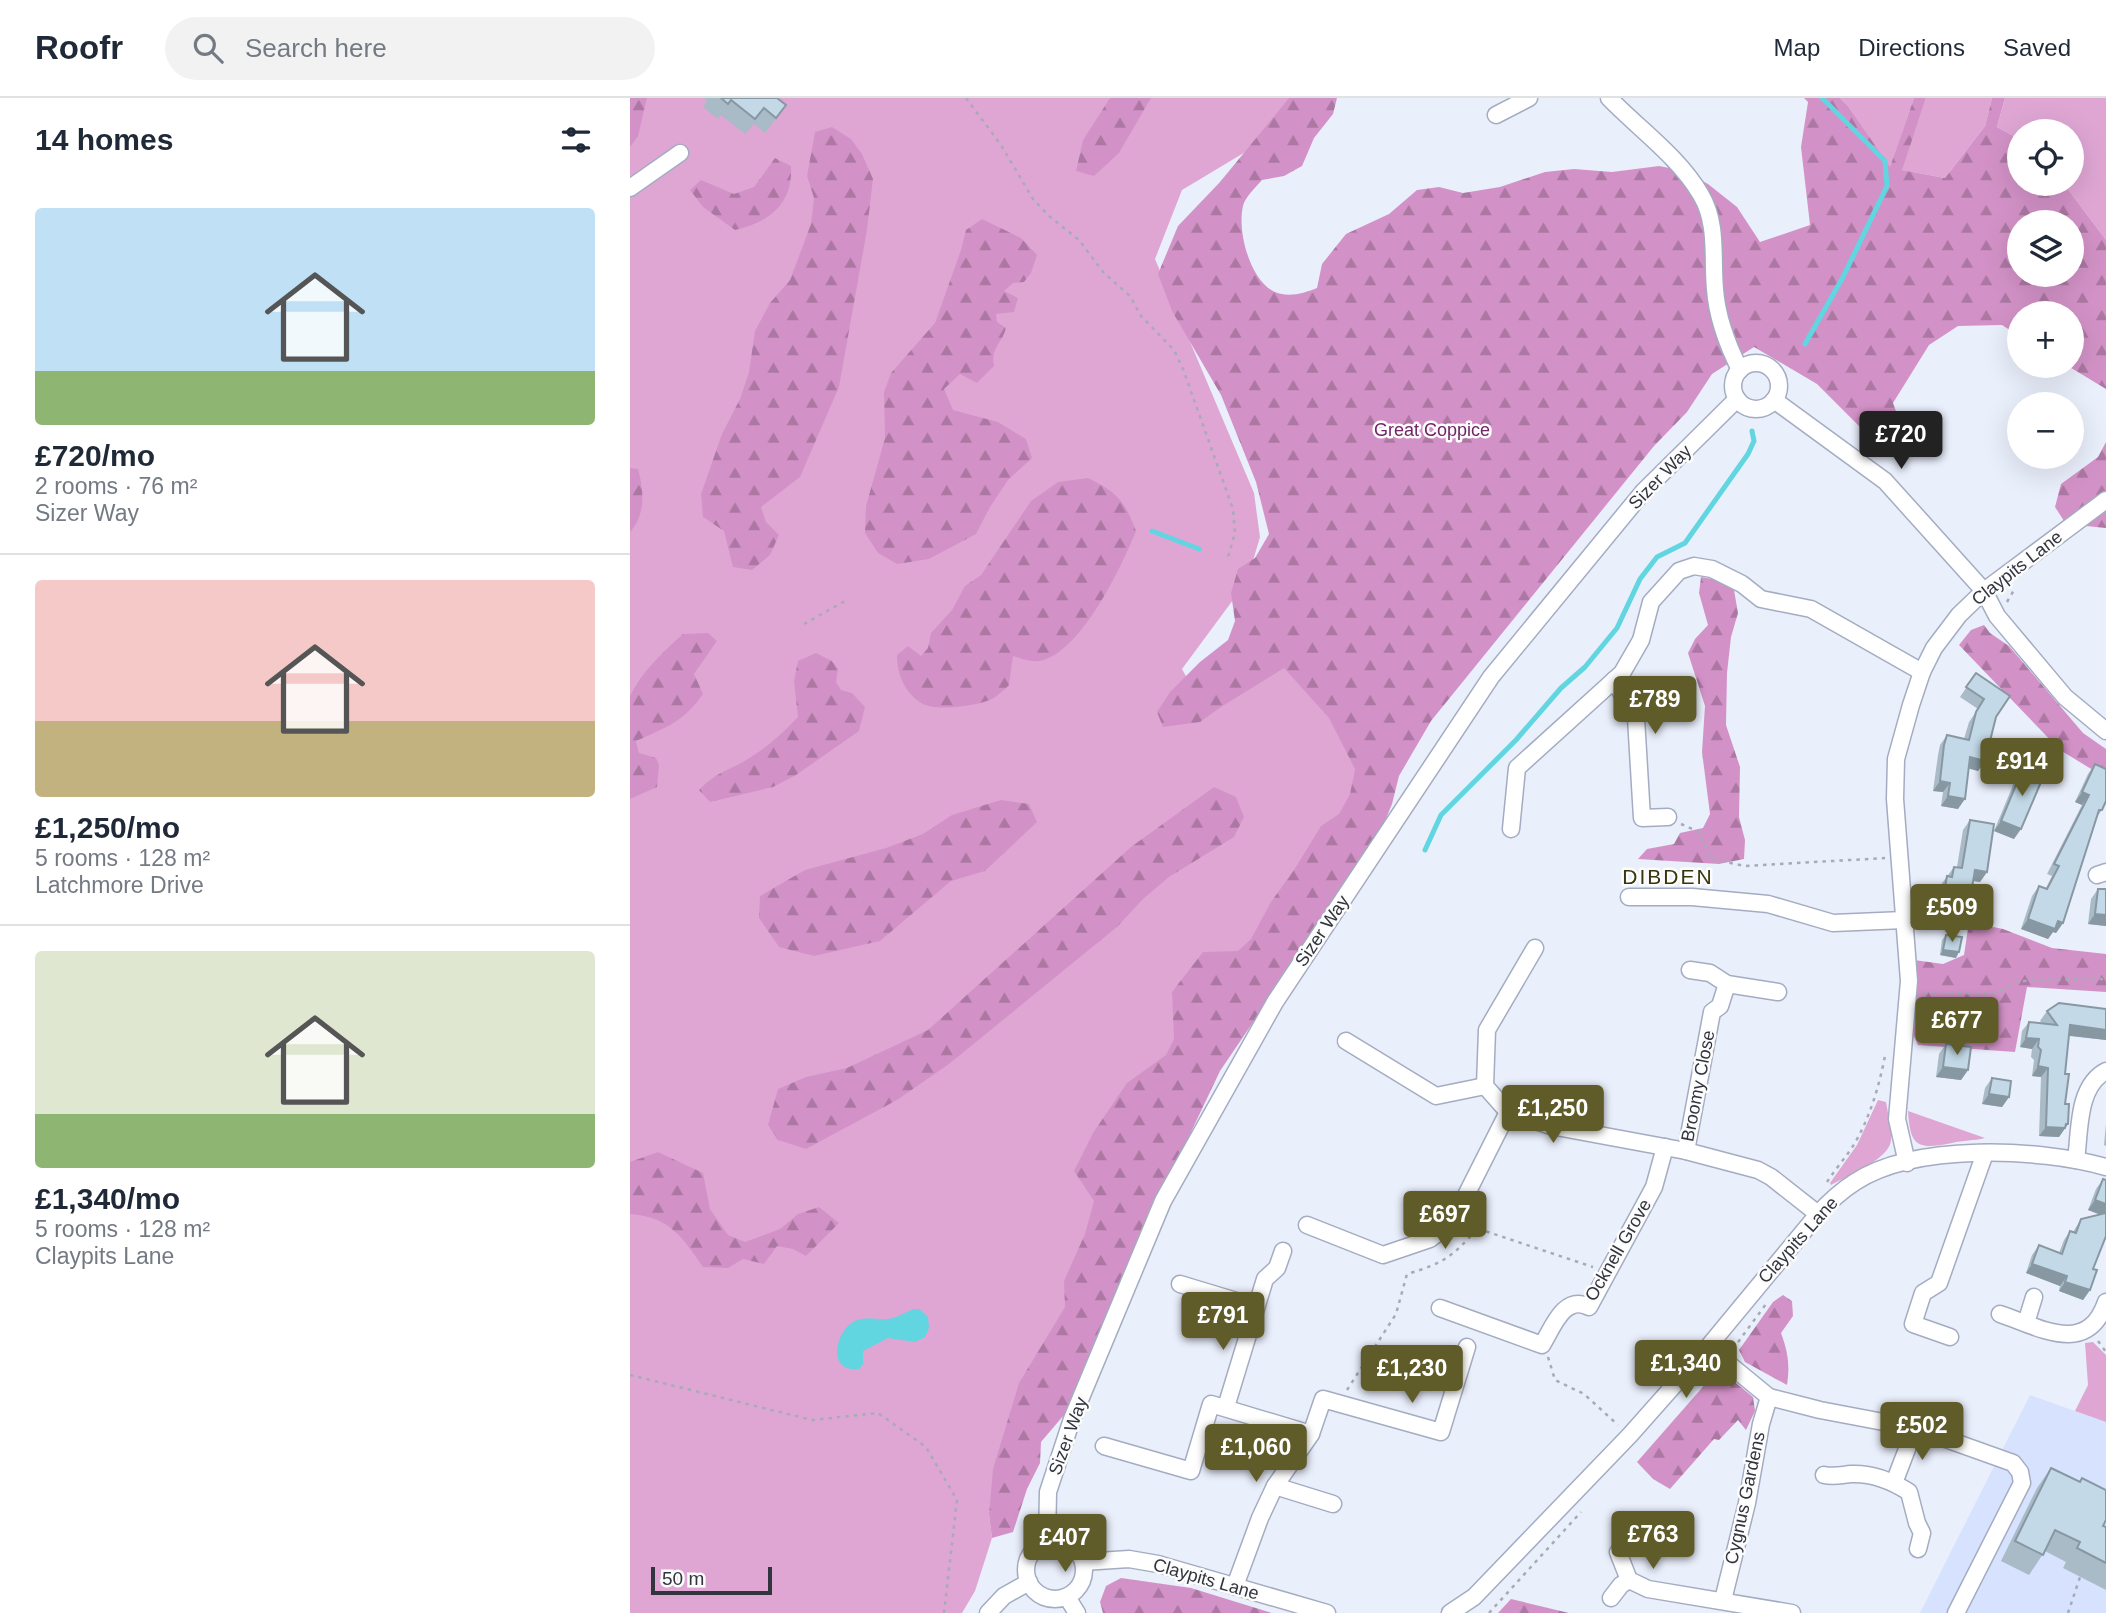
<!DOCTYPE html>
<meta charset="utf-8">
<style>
:root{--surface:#fff;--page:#f2f2f3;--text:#1f2937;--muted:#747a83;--line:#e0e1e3;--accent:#5f5c29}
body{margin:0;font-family:Arial,sans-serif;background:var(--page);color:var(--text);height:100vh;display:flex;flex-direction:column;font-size:26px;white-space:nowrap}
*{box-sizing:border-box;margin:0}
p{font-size:23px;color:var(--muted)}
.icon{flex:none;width:38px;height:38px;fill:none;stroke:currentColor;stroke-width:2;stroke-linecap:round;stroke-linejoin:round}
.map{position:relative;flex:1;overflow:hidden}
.panel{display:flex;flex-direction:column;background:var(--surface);width:630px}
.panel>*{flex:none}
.buttons{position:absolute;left:1377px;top:21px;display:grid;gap:14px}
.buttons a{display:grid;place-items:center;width:77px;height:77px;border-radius:50%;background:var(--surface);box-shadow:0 7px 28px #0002;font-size:35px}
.scale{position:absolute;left:21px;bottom:18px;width:121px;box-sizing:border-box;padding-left:7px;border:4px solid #32353e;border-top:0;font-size:19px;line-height:24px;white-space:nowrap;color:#32353e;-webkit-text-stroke:5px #fcfcfc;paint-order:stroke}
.price{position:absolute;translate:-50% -60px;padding:0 16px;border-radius:7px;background:var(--accent);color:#fff;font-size:23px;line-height:46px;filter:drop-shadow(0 2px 4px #0008)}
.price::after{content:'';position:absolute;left:50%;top:42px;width:21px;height:16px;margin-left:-10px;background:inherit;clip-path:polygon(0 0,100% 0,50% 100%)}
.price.current{background:#222;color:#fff}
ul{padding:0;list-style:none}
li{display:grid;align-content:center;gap:14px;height:371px;padding:0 35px}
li+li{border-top:2px solid var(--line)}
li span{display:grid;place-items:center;height:217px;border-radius:7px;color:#555}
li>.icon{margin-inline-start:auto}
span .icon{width:126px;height:126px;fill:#fffc;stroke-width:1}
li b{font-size:30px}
h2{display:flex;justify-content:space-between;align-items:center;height:84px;padding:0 35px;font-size:30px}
header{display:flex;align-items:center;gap:42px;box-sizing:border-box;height:98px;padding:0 35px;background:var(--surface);border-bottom:2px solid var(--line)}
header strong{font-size:33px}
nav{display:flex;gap:38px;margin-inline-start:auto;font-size:24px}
.search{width:490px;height:63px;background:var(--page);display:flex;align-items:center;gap:18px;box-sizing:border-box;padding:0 24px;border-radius:38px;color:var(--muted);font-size:26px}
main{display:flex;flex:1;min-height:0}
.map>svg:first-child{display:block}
.built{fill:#d7e2ff}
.grass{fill:#dfa6d4}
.forest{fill:url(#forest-firs);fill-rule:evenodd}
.water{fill:#61d5e0}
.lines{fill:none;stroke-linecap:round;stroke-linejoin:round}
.stream{stroke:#61d5e0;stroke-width:5}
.minor-casing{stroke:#a4acc1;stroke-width:19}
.path{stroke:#a7abb7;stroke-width:2.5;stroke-dasharray:3.5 5;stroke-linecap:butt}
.minor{stroke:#fff;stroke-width:16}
.wall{fill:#a8bbc7}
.shaded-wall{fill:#8898a2}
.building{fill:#c3d9e7;stroke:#8898a2;stroke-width:2}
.labels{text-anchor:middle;stroke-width:5;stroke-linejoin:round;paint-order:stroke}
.park-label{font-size:18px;fill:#712466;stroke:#fcfcfc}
.street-label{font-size:18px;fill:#32353e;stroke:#fcfcfc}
.quarter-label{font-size:21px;letter-spacing:2px;fill:#38360c;stroke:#fcfcfc}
</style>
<header>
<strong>Roofr</strong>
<div class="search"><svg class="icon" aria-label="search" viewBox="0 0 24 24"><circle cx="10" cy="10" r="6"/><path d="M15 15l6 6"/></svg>Search here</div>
<nav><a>Map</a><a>Directions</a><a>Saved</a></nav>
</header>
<main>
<section class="panel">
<h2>14 homes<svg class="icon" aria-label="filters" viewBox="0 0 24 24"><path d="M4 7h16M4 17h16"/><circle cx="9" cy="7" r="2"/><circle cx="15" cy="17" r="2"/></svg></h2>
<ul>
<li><span style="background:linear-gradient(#bfe0f5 75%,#8fb573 0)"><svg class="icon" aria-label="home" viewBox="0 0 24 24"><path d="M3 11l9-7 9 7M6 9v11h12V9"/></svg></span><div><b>£720/mo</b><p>2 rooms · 76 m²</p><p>Sizer Way</p></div></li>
<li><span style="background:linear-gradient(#f6c9c9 65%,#c2b280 0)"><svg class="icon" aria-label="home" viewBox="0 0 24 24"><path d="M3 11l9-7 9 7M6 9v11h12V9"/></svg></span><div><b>£1,250/mo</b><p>5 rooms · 128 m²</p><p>Latchmore Drive</p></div></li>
<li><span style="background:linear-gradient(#dfe7d0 75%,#8fb573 0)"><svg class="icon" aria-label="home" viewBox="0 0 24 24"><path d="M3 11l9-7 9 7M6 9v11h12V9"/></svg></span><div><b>£1,340/mo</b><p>5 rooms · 128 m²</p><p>Claypits Lane</p></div></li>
</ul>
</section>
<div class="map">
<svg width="1476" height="1515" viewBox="0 0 1476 1515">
<defs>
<pattern id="forest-firs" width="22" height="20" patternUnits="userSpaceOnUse" patternTransform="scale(1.75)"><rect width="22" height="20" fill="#d392c7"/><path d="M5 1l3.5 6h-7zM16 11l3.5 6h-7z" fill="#ac78a3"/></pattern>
</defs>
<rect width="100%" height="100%" fill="#eaeffc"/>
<polygon class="built" points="1400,1297 1476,1324 1476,1515 1290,1515"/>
<g class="grass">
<polygon points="0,0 666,0 627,47 552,92 525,161 624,395 630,439 617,483 552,571 570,604 695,547 764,665 696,763 359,1417 362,1440 345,1493 332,1515 0,1515"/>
<polygon points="1210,0 1284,0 1260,70 1218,8"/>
<polygon points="1296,0 1362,0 1355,28 1315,80 1271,72"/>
<polygon points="1375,0 1476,0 1476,142 1434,86 1442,86 1442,33 1390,33 1389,41 1367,29"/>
<path d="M1248,1002L1256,1004C1258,1016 1262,1030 1261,1042C1260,1061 1217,1078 1201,1087L1200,1085L1227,1047Z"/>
<path d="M1278,1013L1355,1040C1344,1043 1333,1042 1322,1045C1288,1052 1280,1049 1278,1013Z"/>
<polygon points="1463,1244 1476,1257 1476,1324 1445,1313 1458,1287 1455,1245"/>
</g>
<g class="forest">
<polygon points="0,0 17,0 8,38 0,49"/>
<polygon points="480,0 521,0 489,55 464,78 446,73 453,42"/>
<path d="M659,0H707L703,16L684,40L672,68L654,78L632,82C626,89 615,99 613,108C607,133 620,183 645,194C658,200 675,195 687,190L692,166L716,136L759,116L787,92L809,89L833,95L870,89L915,74L944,71L982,74L1029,68L1055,73L1078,86L1107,109L1130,144L1180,127L1171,49L1178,4L1174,0H1210L1218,8L1260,69L1284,0H1296L1272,72L1315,80L1355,28L1362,0H1375L1367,29L1389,41L1390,86H1434L1476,142V291L1438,268H1442V215H1390L1389,238L1372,227L1328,228L1299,247L1263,305L1275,338L1258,357L1187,286L1124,249L1082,276L1057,314L1024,348L801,623L769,678L762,706L748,740L590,973L504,1154L439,1311L411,1344L410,1365L397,1391L383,1434L362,1440L359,1417L363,1371L389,1285L435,1209L434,1183L455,1136L464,1103L444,1073L463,1035L497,985L536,957L544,941L542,894L573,854L608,853L621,841L641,804L664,772L691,728L709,716L720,696L725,671L699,620L654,570L591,609L570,624L533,629L527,614L540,594L570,564L598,542L605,523L601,495L608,471L625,460L639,436L626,384L591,297L542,213L528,176L548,128L590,84ZM1390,124H1442V177H1390Z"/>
<polygon points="202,29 221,41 232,56 243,81 237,132 209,289 170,379 131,409 136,424 149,437 140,457 122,472 103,469 94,433 73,419 71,396 92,336 110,301 119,274 125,233 140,205 160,182 181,126 184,100 177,78 185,34"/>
<path d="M145,60L161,68C163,106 140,124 105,132L73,109L60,92L71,82L104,96L124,89Z"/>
<path d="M352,121L391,140L407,157L401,175L394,184L383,185L374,193L388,200L384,214L366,216L367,224L376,230C372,246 360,250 364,268L347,285L330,276L314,291L323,312L368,324L396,341L402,360L378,382L360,409L346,436L299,461L267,466L248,455L235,435L236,408L255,340L254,294L261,275L305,225L331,152L336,132Z"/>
<polygon points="1476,344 1476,430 1436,426 1425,409 1431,386 1468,359"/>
<path d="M0,370L8,371C14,393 16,416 0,434Z"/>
<path d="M458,380C487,394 495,403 506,433C492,468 450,557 409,563C401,564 390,560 383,558L379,587C374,592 368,598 362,601C347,608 305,614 291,605C274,594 267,576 267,557L278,548L291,558L298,550L301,535L322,512L335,488L351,477L401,403L428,384Z"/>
<polygon points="1071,479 1088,482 1104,492 1108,515 1101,539 1097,575 1096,627 1110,669 1109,719 1115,742 1114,761 1089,766 1008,761 1017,751 1044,746 1050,735 1073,730 1080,716 1072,654 1075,608 1058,555 1065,541 1078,527 1069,495"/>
<polygon points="1354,527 1360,535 1379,548 1453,635 1476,651 1476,680 1430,652 1329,547 1341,532"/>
<path d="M78,535L87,543L64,576L73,596C54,624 35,630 6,643L9,655L26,660L29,667L27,689L0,701V598C12,573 33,554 53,536Z"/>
<path d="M186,555L202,563L208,571L206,584L211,592L222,595L235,609L229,633L166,677L143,689L80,704L69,692C86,675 92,675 111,665C133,653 151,637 168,619L164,583L168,563Z"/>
<polygon points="584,689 606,699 614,719 604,739 539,779 513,801 487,829 319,966 267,1002 176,1051 148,1042 138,1027 148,991 176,979 217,970 298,932 501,749"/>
<polygon points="371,702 399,706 407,724 355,773 321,783 250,843 184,858 149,849 129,820 130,798 175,772 256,750 293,736 322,717"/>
<polygon points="1339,824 1373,831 1422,850 1476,856 1476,894 1397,889 1385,954 1288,947 1279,928 1284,862 1313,866 1334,857"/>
<path d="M28,1054L73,1075L80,1111L98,1137L115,1144L150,1131L168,1116L189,1109L209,1125L176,1158L163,1151L147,1148L134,1166L113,1161L98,1170L73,1169C52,1139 40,1119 0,1116V1064Z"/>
<path d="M1153,1197L1162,1203L1163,1218L1151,1235C1158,1254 1160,1267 1157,1287L1115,1264L1109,1252L1143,1204Z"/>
<polygon points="1085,1275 1095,1276 1123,1299 1125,1313 1116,1332 1108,1322 1089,1342 1084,1341 1040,1391 1023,1381 1007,1364"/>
<polygon points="491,1480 561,1490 642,1515 473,1515 470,1504 476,1488"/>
<polygon points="881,1501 939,1515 868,1515"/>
</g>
<path class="water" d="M284,1211H289L298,1219L299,1230L295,1239L285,1244L258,1240L233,1253V1266L229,1271C197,1275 204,1234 225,1223C236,1218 247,1222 258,1221C267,1220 275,1214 284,1211Z"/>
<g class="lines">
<g class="stream">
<polyline points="1175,246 1213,179 1257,88 1255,63 1192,0"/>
<polyline points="522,433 569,451"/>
<polyline points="795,752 811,717 886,642 931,590 955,569 987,530 1010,481 1027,459 1055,445 1118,356 1124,343 1122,333"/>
</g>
<g class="minor-casing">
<g id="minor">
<path d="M979,0C1010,32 1048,58 1071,97C1088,126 1082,159 1085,191C1087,220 1097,246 1110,272"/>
<polyline points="866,17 899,0"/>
<polyline points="0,90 50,55"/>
<circle cx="1126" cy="288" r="23"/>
<polyline points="1144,302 1255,383 1354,493 1367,518 1435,599 1476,633"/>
<polyline points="984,582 1006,620 1012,720 1038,719"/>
<polyline points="881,731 887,670 992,575 1011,542 1021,504 1049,473 1064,468 1082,471 1112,486 1131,501 1181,511 1292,574"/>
<polyline points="1467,777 1476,774"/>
<polyline points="999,799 1062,799 1138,806 1203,825 1274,822"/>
<polyline points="905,850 857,932 855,988 878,1014 921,1028 1056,1053 1128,1072 1141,1079 1188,1116"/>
<polyline points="1060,872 1080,875 1097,886 1148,894"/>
<polyline points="716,943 806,998 855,988"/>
<polyline points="1056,1053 1082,914 1090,908 1097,886"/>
<path d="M1446,1062C1450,1033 1447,988 1476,973"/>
<polyline points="1277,1065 1267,1021 1279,883 1265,701 1266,661 1281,607 1292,574 1304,550 1329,517 1354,493 1476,402"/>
<polyline points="677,1127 753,1157 800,1141 823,1123 878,1014"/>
<polyline points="550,1186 626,1209"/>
<path d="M810,1210L912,1247C923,1229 934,1196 959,1209L1024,1089L1035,1049"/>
<path d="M1370,1216C1409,1229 1457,1259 1476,1204"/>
<polyline points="1396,1225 1404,1199"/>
<polyline points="1320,1239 1283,1226 1293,1195 1309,1185 1355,1055"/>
<polyline points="1078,1249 1139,1299 1190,1312 1285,1330 1383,1365 1390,1374 1392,1385 1326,1515"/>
<polyline points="596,1309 635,1181 647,1170 653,1153"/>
<polyline points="474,1348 561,1373 581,1306 681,1336"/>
<path d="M1194,1377C1204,1379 1211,1377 1221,1376C1242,1375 1262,1383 1279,1394L1287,1425L1292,1435L1288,1451"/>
<polyline points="1264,1385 1285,1330"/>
<polyline points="645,1388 703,1406"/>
<circle cx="425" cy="1472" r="29"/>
<polyline points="417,1444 418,1394 442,1321 533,1103 645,904 861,579 1013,394 1107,301"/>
<polyline points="988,1454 999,1482 1018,1491 1162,1515"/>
<polyline points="453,1464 499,1461 528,1466 697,1515"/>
<polyline points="605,1488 630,1420 645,1388 681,1336 693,1301 811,1334 837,1249"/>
<polyline points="437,1499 447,1515"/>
<polyline points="981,1500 991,1487 999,1482"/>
<polyline points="1093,1502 1117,1405 1131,1326 1139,1299"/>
<polyline points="358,1515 374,1498 399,1484"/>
<path d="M820,1515L844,1499L1000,1337L1078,1249L1188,1116C1199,1104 1211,1093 1225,1084C1285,1045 1409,1050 1476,1069"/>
</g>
</g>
<g class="path">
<polyline points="336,0 371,47 403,101 419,118 449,142 474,175 500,198 511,218 544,252 553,271 603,411 605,435 598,459"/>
<polyline points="1377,504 1384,492"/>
<polyline points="174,526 215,503"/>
<polyline points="1051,726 1069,734 1081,761 1115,768 1255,760"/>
<polyline points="1294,894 1354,896 1371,893 1385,884 1405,882 1476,881"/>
<path d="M1197,1084C1206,1070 1218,1057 1226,1043C1241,1016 1249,988 1255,958"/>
<polyline points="840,1128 963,1169"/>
<polyline points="1468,1243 1476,1254"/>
<polyline points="1103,1251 1136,1206"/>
<polyline points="918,1259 925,1282 954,1296 988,1327"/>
<polyline points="0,1277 182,1322 248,1315 296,1349 327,1402 314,1515"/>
<path d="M717,1292L766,1216L777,1176C814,1165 822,1159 847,1131"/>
<polyline points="859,1515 951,1414"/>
<polyline points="1438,1515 1450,1479"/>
</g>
<use href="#minor" class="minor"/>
</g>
<g class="wall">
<polygon points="73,0 147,0 145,22 135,35 124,26 115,36 91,17 88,21 73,9 77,3"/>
<polygon points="1346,575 1366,619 1355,663 1348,673 1339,670 1328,711 1311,708 1313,694 1303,693 1308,657 1310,647 1317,637 1334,641 1339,624 1348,611 1330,599"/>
<polygon points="1465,666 1472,712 1466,720 1433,825 1426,835 1423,834 1418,841 1391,831 1402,798 1409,788 1416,790 1422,778 1417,776 1452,707 1445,704 1458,676"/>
<polygon points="1393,670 1384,741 1364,733 1386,680"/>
<polygon points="1340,722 1357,774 1350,784 1343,783 1323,832 1299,826 1303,809 1308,801 1310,788 1324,769 1327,769 1333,732"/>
<polygon points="1468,791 1476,828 1458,826 1461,801"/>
<polygon points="1316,837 1326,860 1310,857 1312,842"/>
<polygon points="1476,911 1476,942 1439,938 1435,976 1435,1006 1438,1026 1429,1039 1409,1038 1411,979 1402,978 1404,962 1401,959 1402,951 1390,949 1392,933 1399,924 1412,925 1410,923 1417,913"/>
<polygon points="1316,946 1338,972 1331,982 1306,979 1309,956"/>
<polygon points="1362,980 1379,999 1372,1009 1352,1006 1355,990"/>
<polygon points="1476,1026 1476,1048 1474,1047"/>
<polygon points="1473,1081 1476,1082 1460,1192 1453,1202 1429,1193 1430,1188 1396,1175 1402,1157 1409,1147 1429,1155 1434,1142 1440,1133 1443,1134 1451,1121 1470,1116 1458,1112 1466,1091"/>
<polygon points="1421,1370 1473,1428 1476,1429 1476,1492 1433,1470 1436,1464 1415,1453 1399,1477 1371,1463 1407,1390"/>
</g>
<g class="shaded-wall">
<polygon points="1340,659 1355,663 1348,673 1333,669"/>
<polygon points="1310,683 1320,685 1313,694 1303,693"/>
<polygon points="1452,694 1459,697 1452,707 1445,704"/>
<polygon points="1318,698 1335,701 1328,711 1311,708"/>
<polygon points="1371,723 1391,731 1384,741 1364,733"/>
<polygon points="1345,772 1357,774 1350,784 1338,782"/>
<polygon points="1335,800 1340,801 1333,811"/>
<polygon points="1465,816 1476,817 1476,828 1458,826"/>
<polygon points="1305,817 1330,822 1323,832 1299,826"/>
<polygon points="1398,821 1428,823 1433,825 1426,835 1423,834 1418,841 1391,831"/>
<polygon points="1313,852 1329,854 1326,860 1310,857"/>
<polygon points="1440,927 1476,932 1476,942 1434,937"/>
<polygon points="1396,940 1409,941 1402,951 1390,949"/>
<polygon points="1408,968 1418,970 1411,979 1402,978"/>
<polygon points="1313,969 1338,972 1331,982 1306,979"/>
<polygon points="1359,996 1379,999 1372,1009 1352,1006"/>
<polygon points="1436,1026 1438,1026 1429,1039 1409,1038 1416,1029"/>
<polygon points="1465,1102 1476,1106 1476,1119 1458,1112"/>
<polygon points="1402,1166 1437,1178 1430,1188 1396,1175"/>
<polygon points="1435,1184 1460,1192 1453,1202 1429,1193"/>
</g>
<g class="building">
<polygon points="91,0 147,0 156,7 146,20 134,10 125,21 101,2 98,6"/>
<polygon points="1346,575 1380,598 1366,619 1355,663 1340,659 1335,701 1318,698 1320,685 1310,683 1314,647 1317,637 1339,642 1346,614 1354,601 1336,589"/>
<polygon points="1465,666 1476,671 1476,703 1472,712 1469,712 1433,825 1428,823 1425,831 1398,821 1409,788 1417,791 1429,768 1424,766 1459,697 1452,694"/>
<polygon points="1393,670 1414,677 1391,731 1371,723"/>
<polygon points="1340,722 1364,726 1357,774 1345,772 1340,801 1335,800 1330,822 1305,817 1309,799 1313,800 1317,778 1322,779 1324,769 1332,770"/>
<polygon points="1468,791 1476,791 1476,817 1465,816"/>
<polygon points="1316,837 1332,839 1329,854 1313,852"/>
<polygon points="1429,905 1476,911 1476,932 1440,927 1435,976 1439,976 1435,1006 1439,1006 1438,1026 1436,1026 1435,1030 1416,1029 1418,970 1408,968 1411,952 1408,949 1409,941 1396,940 1399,924 1427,927 1417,913"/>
<polygon points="1316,946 1341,949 1338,972 1313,969"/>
<polygon points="1362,980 1381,983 1379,999 1359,996"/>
<polygon points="1473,1081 1476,1082 1476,1106 1465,1102"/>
<polygon points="1476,1115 1476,1138 1463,1171 1467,1172 1460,1192 1435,1184 1437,1178 1402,1166 1409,1147 1432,1156 1440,1133 1446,1135 1451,1121"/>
<polygon points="1421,1370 1450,1384 1452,1380 1476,1392 1476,1422 1473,1428 1476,1429 1476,1465 1447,1450 1450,1444 1425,1432 1413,1457 1385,1443"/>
</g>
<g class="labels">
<g class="park-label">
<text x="802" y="338">Great Coppice</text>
</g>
<g class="street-label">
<text transform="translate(1030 379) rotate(-46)" y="6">Sizer Way</text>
<text transform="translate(1387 470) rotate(-38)" y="6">Claypits Lane</text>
<text transform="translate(692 833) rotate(-56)" y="6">Sizer Way</text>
<text transform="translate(1068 988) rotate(-79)" y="6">Broomy Close</text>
<text transform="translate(1168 1142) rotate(-48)" y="6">Claypits Lane</text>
<text transform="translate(988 1152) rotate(-60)" y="6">Ocknell Grove</text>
<text transform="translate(438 1338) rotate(-70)" y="6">Sizer Way</text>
<text transform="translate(1115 1400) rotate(-78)" y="6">Cygnus Gardens</text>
<text transform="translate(576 1481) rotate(16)" y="6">Claypits Lane</text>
</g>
<g class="quarter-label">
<text x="1038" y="786">DIBDEN</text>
</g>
</g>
</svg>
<div class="buttons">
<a><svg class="icon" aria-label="locate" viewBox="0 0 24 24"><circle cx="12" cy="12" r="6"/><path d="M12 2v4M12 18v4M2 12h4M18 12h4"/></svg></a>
<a><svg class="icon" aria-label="layers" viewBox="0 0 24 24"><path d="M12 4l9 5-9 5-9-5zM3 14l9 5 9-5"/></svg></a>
<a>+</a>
<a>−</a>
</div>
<div class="scale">50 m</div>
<b class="price current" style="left:1271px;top:373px">£720</b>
<b class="price" style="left:1025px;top:638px">£789</b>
<b class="price" style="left:1392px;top:700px">£914</b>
<b class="price" style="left:1322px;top:846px">£509</b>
<b class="price" style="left:1327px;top:959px">£677</b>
<b class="price" style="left:923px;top:1047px">£1,250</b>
<b class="price" style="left:815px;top:1153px">£697</b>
<b class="price" style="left:593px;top:1254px">£791</b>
<b class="price" style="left:1056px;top:1302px">£1,340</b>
<b class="price" style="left:782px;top:1307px">£1,230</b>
<b class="price" style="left:1292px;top:1364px">£502</b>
<b class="price" style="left:626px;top:1386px">£1,060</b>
<b class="price" style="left:1023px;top:1473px">£763</b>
<b class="price" style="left:435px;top:1476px">£407</b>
</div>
</main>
